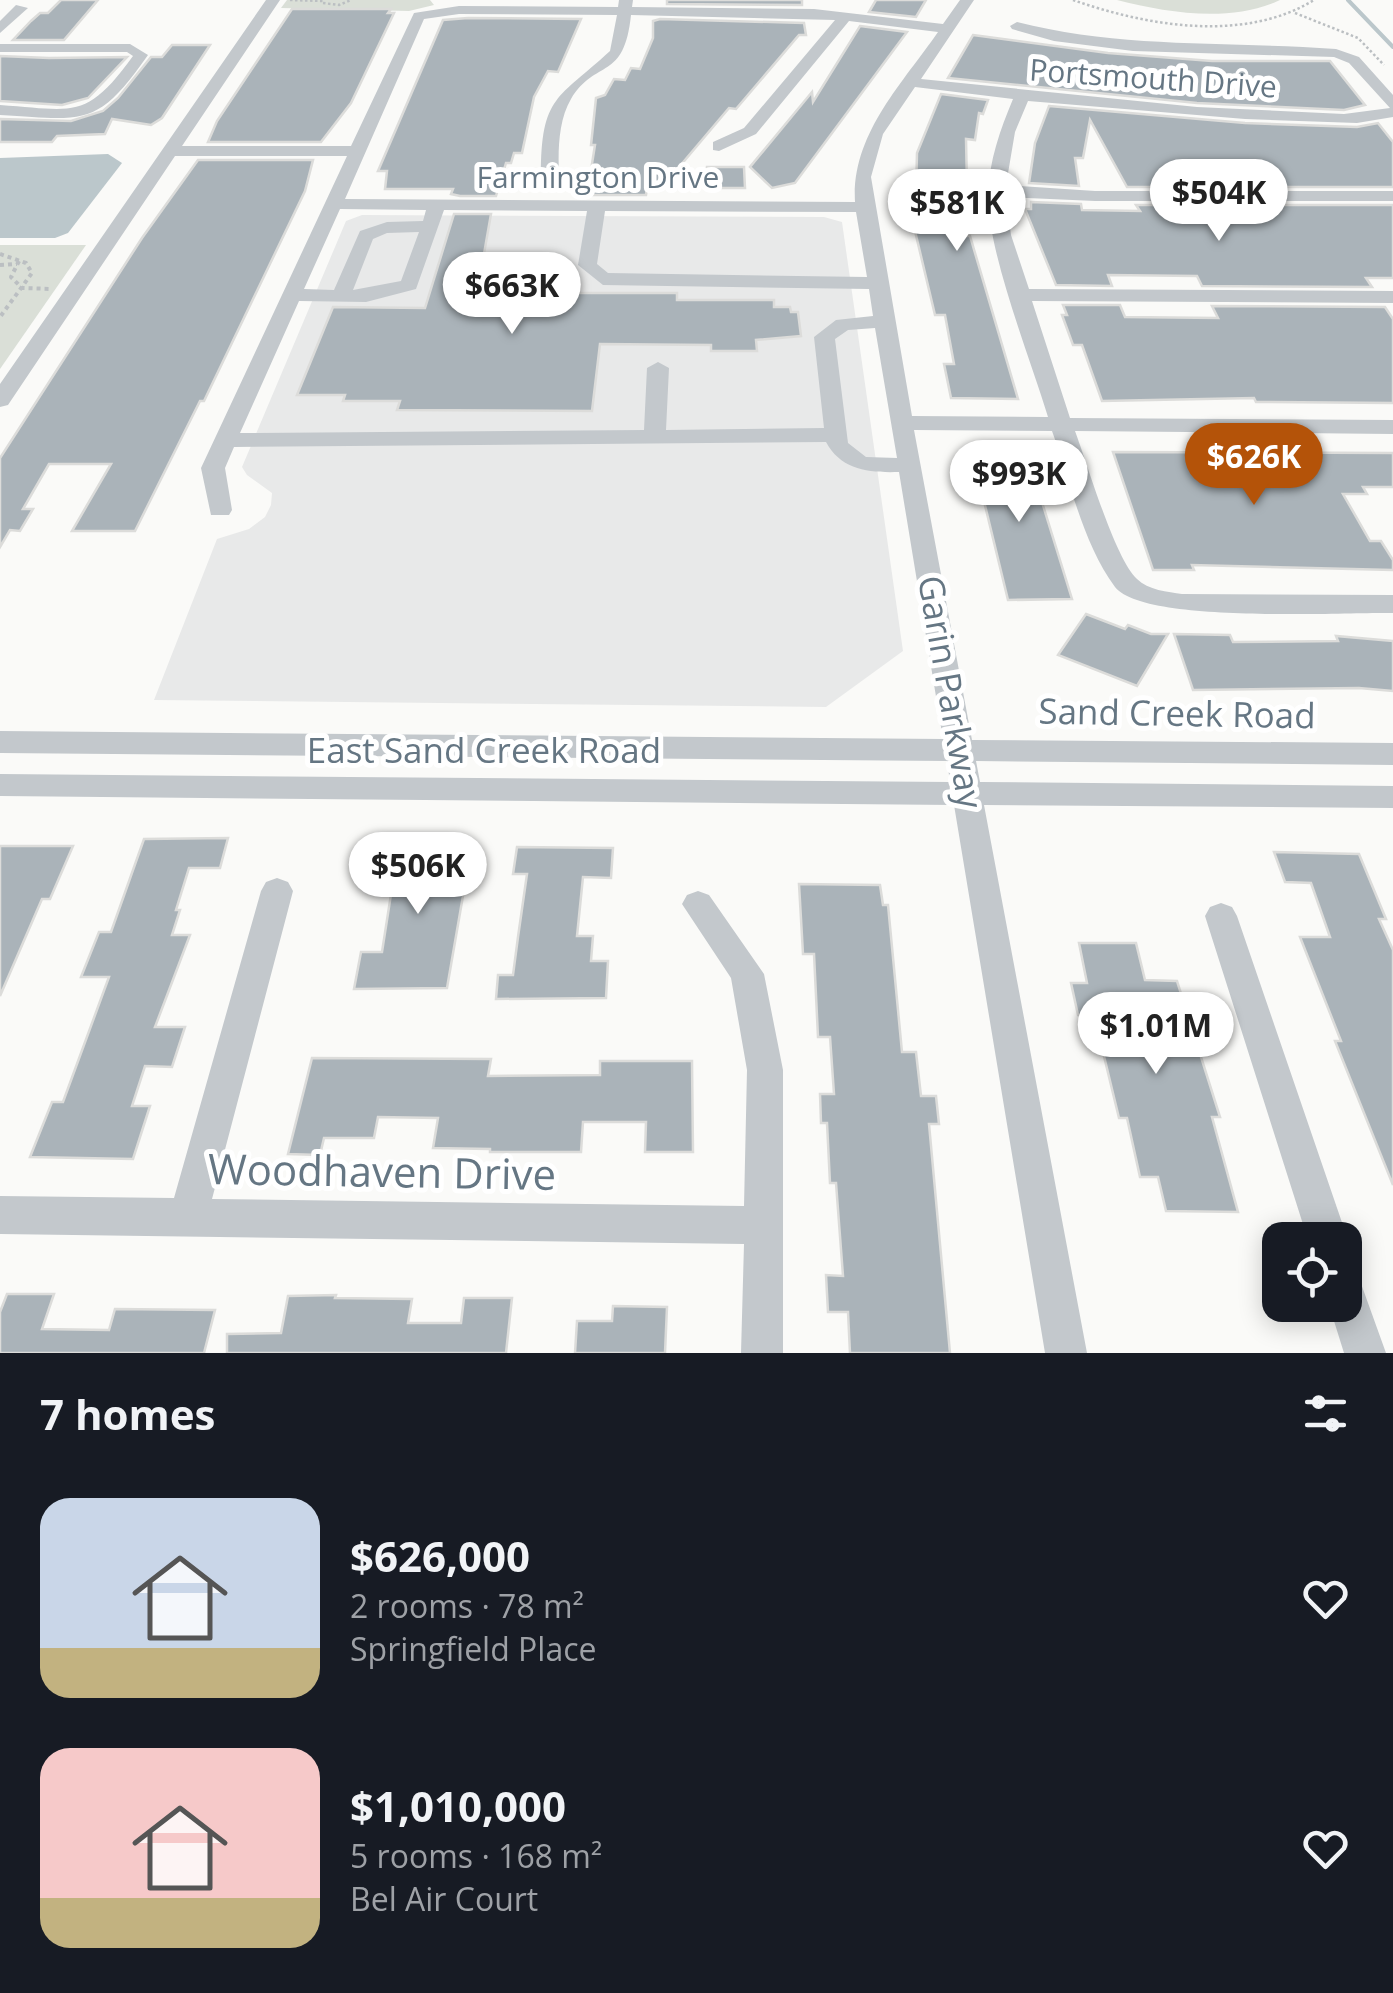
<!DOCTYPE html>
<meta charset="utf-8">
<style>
:root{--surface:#171b24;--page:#20242c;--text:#f1f3f6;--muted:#9ea1a6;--accent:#b45309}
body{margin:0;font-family:"Open Sans",sans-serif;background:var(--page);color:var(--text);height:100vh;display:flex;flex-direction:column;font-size:38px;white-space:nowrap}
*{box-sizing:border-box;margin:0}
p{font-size:32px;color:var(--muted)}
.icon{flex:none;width:55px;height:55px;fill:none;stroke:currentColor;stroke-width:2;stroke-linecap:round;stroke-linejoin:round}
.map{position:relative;height:1353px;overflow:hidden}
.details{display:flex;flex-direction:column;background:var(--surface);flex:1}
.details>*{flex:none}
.buttons{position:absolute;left:1262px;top:1222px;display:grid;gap:20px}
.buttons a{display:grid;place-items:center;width:100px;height:100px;border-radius:20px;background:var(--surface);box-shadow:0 5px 25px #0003;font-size:50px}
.price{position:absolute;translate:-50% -85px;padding:0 22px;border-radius:35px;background:#fff;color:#222;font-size:32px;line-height:65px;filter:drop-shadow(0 2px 5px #0008)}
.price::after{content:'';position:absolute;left:50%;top:60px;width:30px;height:22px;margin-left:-15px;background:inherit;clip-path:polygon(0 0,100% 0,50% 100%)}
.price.selected{background:var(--accent);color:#fff}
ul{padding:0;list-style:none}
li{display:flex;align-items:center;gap:30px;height:250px;padding:0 40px}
li span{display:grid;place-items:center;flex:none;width:280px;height:200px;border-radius:30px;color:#555}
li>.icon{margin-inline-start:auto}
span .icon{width:120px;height:120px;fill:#fffc;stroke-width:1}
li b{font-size:42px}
h2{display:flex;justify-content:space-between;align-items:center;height:120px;padding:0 40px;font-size:42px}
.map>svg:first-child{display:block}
.built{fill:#e8e9e9}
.green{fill:#dadfd7}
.water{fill:#bbc7cb}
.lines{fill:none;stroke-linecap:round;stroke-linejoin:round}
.stream{stroke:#bbc7cb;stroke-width:4}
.building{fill:#aab3b9;stroke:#dcdcda;stroke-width:2.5}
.path-far1{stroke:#bbbfc2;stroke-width:2.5;stroke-dasharray:2.5 2.5;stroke-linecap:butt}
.path{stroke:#bbbfc2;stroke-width:4;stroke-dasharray:4 4;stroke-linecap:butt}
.minor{fill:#c3c8cc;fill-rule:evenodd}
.labels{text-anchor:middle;stroke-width:10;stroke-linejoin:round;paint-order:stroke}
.far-street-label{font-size:30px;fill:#657683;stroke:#fff}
.street-label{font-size:35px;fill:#657683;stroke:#fff}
.near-street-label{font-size:42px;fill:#657683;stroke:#fff}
</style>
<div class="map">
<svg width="1393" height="1353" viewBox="0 0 1393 1353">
<rect width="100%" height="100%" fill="#fafaf8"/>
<polygon class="built" points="362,215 824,217 842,222 903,651 826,707 154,700 217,539 249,529 265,517 271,505 272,493 247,475 242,467 346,221"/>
<g class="green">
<polygon points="287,0 430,0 434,5 409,11 281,8"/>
<path d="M1117,0H1280C1231,23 1168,13 1117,0Z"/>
<polygon points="0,245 86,245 0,369"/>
</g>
<polygon class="water" points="108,154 122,163 68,233 55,238 0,238 0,158"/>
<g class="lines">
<polyline class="stream" points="1348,0 1393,47"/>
</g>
<g class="building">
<polygon points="61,0 98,0 64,40 13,40 31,21 40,13 48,13"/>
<polygon points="667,0 802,0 802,5 667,4"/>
<polygon points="876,0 926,0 916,17 869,12"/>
<polygon points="292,9 391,9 388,13 394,13 351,103 321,142 208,142 217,121"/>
<polygon points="468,18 581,19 558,72 548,71 534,97 522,153 514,153 511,163 506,163 496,196 460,196 451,194 453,189 385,189 387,171 378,171 443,20"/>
<polygon points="660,19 804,23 806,35 799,35 736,109 729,108 663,186 647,187 646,195 587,195 595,145 591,145 596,98 605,95 614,79 625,80 631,68 640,69 653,38 653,21"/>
<polygon points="860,26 907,32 795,183 772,188 750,167 812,92 813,102"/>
<polygon points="973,35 1108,53 1212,61 1330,61 1365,105 1344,110 1197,103 948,78"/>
<polygon points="172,45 210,45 162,118 151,125 112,119 105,134 57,136 52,142 0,142 0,119 71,121 103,111 118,98 151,57 162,57"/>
<polygon points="0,56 49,58 127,57 88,98 62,105 0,101"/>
<polygon points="941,94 988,100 983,114 979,113 975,140 966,139 967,186 961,186 966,236 970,236 1018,399 951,398 944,364 954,364 945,315 935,315 915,231 917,153"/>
<polygon points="1049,106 1245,123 1357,127 1378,123 1393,142 1393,187 1127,187 1090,120 1083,158 1075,158 1079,186 1029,183 1035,143"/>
<polygon points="198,160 313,160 305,191 204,401 200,401 135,531 72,531 111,464 49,464 23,509 33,509 20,531 10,530 0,547 0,458 142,238"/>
<polygon points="707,167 744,167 745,188 706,188"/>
<polygon points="1031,202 1081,204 1082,210 1140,211 1136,205 1393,205 1393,278 1366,278 1372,287 1202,286 1197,276 1108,275 1112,286 1056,285 1025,209 1031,209"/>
<polygon points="454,214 491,214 484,254 516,254 507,293 677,293 677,300 774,300 774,307 790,307 791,312 798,312 801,336 756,340 757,351 711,351 711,345 600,344 592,411 397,410 400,401 343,401 345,395 297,395 333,307 425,308"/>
<polygon points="1063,305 1120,305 1125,317 1218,318 1212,306 1385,307 1393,319 1393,403 1256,402 1254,398 1102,401 1082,345 1073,345 1062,315 1067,315"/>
<polygon points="964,452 1034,453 1040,473 1033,473 1072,599 1008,600 982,493 973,493"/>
<polygon points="1113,452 1393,453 1393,487 1363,487 1367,494 1343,494 1370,541 1381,541 1393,560 1393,570 1192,565 1194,570 1153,570"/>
<polygon points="1086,614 1125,629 1128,625 1151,634 1168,634 1137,686 1058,655"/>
<polygon points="1174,634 1230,635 1233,642 1338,641 1336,636 1393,641 1393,691 1359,688 1193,690"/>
<polygon points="228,838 220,868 189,868 176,910 180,910 172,935 190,935 155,1027 185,1027 172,1067 145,1066 132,1106 150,1106 133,1159 30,1157 52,1102 63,1102 109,977 81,977 99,932 111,932 144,839"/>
<polygon points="386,843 472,844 447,988 354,989 361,952 382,952 394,875 379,875"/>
<polygon points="0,846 73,846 50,899 42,899 0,996"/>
<polygon points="517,847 613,848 611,878 583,877 577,936 593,936 591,961 608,961 606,998 496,999 498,975 513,975 518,937 527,874 513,874"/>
<polygon points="1274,852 1359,854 1386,919 1379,919 1393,950 1393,1185 1335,1041 1341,1041 1300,937 1330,937 1311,883 1285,882"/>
<polygon points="799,884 880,885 883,905 888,905 902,1052 916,1052 921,1096 936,1096 939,1124 929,1124 950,1353 850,1353 848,1312 828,1312 826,1275 843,1276 836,1183 830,1183 827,1123 821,1123 820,1094 834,1094 830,1037 818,1037 814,954 803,954"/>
<polygon points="1079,943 1136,943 1145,980 1177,981 1220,1117 1212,1117 1238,1212 1166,1211 1158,1177 1140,1177 1127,1118 1119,1118 1094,1015 1078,1015 1071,983 1087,983"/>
<polygon points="312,1058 491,1059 488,1076 600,1075 600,1061 692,1061 693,1152 645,1152 646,1122 583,1122 581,1152 490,1152 490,1149 433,1148 438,1118 378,1117 374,1138 324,1138 320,1155 288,1154"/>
<polygon points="7,1294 54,1294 42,1329 109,1330 115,1309 215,1310 204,1353 0,1353 0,1312"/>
<polygon points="336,1295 335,1298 412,1299 408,1323 461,1323 464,1298 512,1298 506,1353 227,1353 227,1334 281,1333 288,1296"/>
<polygon points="613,1306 667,1307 665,1353 575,1353 577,1321 612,1321"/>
</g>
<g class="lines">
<g class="path-far1">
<polyline points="290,0 323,1"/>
<path d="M1073,0C1147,26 1244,43 1314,0"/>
<polyline points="323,3 339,5 351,0"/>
<polyline points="1295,13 1358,38 1384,65"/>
</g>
<g class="path">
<polyline points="0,254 26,263 32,273 0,317"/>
<polyline points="19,261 11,277 22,288 52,289"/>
<polyline points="0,265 17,264"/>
</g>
<g class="minor">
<path d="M266,0H280L182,146H351L414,13L459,6L618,7L619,0H633L632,7L814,9L943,24L960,0H974L921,79L1197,107L1344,114L1390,108L1349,63L1334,57L1133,51L1054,41L1012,29L1010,26L1017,22C1122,49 1228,41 1336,49L1359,57L1393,95V117L1357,123L1245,119L1028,101L1015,132L1006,185L1095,191H1393V201H1095L1006,197L1011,235L1029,289L1393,291V303L1032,301L1070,418L1393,420V434L1075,431C1087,463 1115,559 1137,579C1148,590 1168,592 1182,594L1393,595V613C1342,612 1144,624 1115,587C1083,544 1070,481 1052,431L914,430L972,740L1393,743V765L976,761L980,782L1393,786V808L984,805L1087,1353H1045L954,805L0,796V774L950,782L947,761L0,753V731L943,739L899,472C869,473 841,470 826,442L234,447L225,468L232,510L229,515H211L201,468L347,156H175L8,405L0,407V384ZM459,14L617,15L610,51C558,99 541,95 541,176L550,181L559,176C558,152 558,121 571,99C596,58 624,82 631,15L835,20L744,128L713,142V150L719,151L756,134L849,21L938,32C902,84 851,135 855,202L345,199L424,19ZM915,87L1013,99C1000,130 989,161 988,195C988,254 1030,357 1048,417L912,416L871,177L883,134ZM340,209L426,210L423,221L387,222L360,231L334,290L304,289ZM444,210L587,211L578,265L603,285L869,289L873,316L836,320L814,337L824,428L666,430L669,368L658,362L647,368L644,430L240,433L299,301L366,302L416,289ZM605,211L856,212L867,277L608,273L597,264ZM419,232L401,281L353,290L373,239L387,233ZM875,328L897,458L866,457L848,443L835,339L848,330Z"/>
<polygon points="16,5 28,8 0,33 0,21"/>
<path d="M0,44H130L148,55C97,128 85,120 0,115V105C74,110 86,121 133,56L127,52H0Z"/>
<polygon points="277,878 288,882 293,891 212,1199 744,1206 747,1070 731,978 682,904 687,895 698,891 709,895 764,974 783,1070 783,1353 741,1353 744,1244 0,1234 0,1196 174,1198 261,891 266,882"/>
<polygon points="1221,903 1232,907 1237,916 1348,1240 1345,1246 1345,1240 1308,1240 1205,916 1210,907"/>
<polygon points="1345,1272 1359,1278 1386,1353 1344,1353 1329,1305 1345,1305"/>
</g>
</g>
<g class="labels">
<g class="far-street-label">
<text transform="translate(1153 79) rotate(4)" y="10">Portsmouth Drive</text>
<text x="598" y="188">Farmington Drive</text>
</g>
<g class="street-label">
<text transform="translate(950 692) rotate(80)" y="12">Garin Parkway</text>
<text transform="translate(1177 714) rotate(1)" y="12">Sand Creek Road</text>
<text x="484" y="763">East Sand Creek Road</text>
</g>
<g class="near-street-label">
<text transform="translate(382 1172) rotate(1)" y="15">Woodhaven Drive</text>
</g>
</g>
</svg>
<div class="buttons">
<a><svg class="icon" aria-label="locate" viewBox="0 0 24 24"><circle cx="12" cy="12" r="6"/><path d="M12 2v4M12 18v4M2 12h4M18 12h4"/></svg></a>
</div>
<b class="price" style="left:1219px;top:244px">$504K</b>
<b class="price" style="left:957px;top:254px">$581K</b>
<b class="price" style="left:512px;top:337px">$663K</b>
<b class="price selected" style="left:1254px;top:508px">$626K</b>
<b class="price" style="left:1019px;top:525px">$993K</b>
<b class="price" style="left:418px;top:917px">$506K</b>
<b class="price" style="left:1156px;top:1077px">$1.01M</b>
</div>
<section class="details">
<h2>7 homes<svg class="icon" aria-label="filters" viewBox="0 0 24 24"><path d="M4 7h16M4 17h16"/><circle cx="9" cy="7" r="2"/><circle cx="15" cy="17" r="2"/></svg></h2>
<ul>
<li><span style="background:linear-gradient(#c9d6e8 75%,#c2b280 0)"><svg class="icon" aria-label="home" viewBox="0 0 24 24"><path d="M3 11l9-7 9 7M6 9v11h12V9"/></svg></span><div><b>$626,000</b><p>2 rooms · 78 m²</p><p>Springfield Place</p></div><svg class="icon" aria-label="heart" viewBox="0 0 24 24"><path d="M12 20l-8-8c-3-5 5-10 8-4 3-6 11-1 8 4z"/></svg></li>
<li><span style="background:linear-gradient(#f6c9c9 75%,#c2b280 0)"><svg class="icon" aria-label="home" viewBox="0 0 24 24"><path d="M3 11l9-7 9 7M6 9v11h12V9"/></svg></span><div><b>$1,010,000</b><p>5 rooms · 168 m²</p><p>Bel Air Court</p></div><svg class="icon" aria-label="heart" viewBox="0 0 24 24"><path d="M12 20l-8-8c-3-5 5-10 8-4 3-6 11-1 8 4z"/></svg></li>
</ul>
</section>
